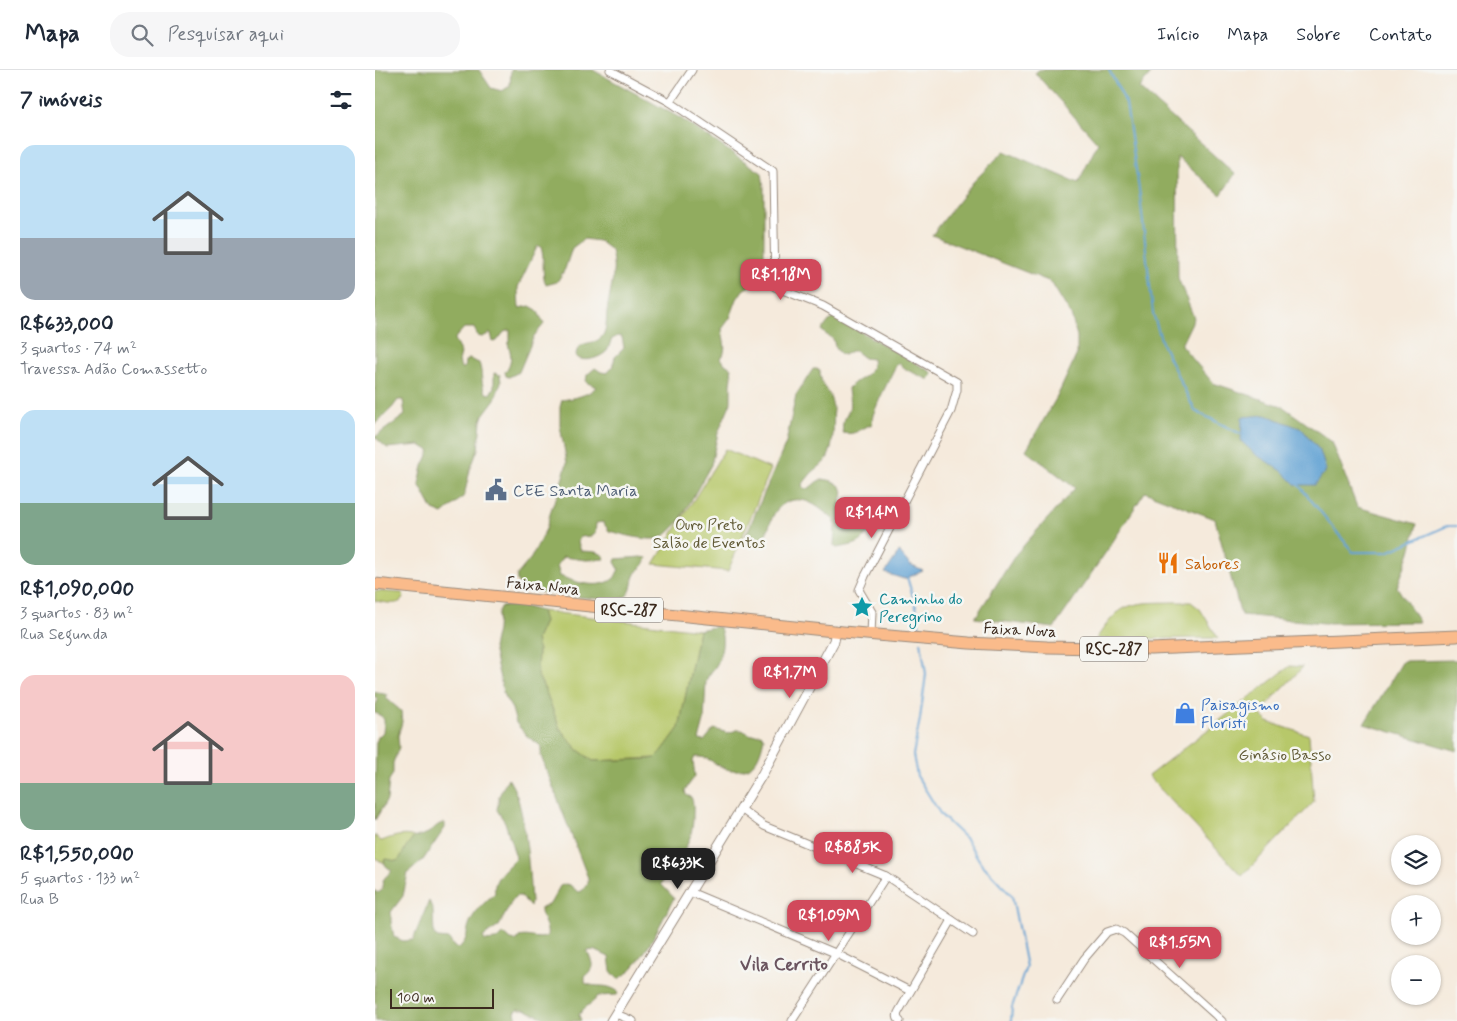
<!DOCTYPE html>
<html lang="pt">
<meta charset="utf-8">
<style>
:root{--surface:#fff;--page:#f6f6f7;--text:#1f2937;--muted:#747a83;--line:#e0e1e3;--accent:#d1495b}
body{margin:0;font-family:Mynerve,sans-serif;background:var(--page);color:var(--text);height:100vh;display:flex;flex-direction:column;font-size:19px;white-space:nowrap}
*{box-sizing:border-box;margin:0}
p{font-size:16px;color:var(--muted)}
.icon{flex:none;width:28px;height:28px;fill:none;stroke:currentColor;stroke-width:2;stroke-linecap:round;stroke-linejoin:round}
.map{position:relative;flex:1;overflow:hidden}
.panel{display:flex;flex-direction:column;background:var(--surface);width:375px}
.panel>*{flex:none}
.fabs{position:absolute;left:1016px;top:765px;display:grid;gap:10px}
.fabs a{display:grid;place-items:center;width:50px;height:50px;border-radius:50%;background:var(--surface);box-shadow:0 1px 4px #0004;font-size:25px}
.scale{position:absolute;left:15px;bottom:12px;width:104px;box-sizing:border-box;padding-left:5px;border:2px solid #3b2a1e;border-top:0;font-size:14px;line-height:18px;white-space:nowrap;color:#3b2a1e;-webkit-text-stroke:4px #f6f6f2;paint-order:stroke}
.price{position:absolute;translate:-50% -42px;padding:0 11px;border-radius:10px;background:var(--accent);color:#fff;font-size:16px;line-height:32px;filter:drop-shadow(0 1px 2px #0008)}
.price::after{content:'';position:absolute;left:50%;top:30px;width:15px;height:11px;margin-left:-8px;background:inherit;clip-path:polygon(0 0,100% 0,50% 100%)}
.price.on{background:#222;color:#fff}
ul{padding:0;list-style:none}
li{display:grid;align-content:center;gap:10px;height:265px;padding:0 20px}
li span{display:grid;place-items:center;height:155px;border-radius:15px;color:#555}
li>.icon{margin-inline-start:auto}
span .icon{width:90px;height:90px;fill:#fffc;stroke-width:1}
li b{font-size:21px}
h2{display:flex;justify-content:space-between;align-items:center;height:60px;padding:0 20px;font-size:21px}
header{display:flex;align-items:center;gap:30px;box-sizing:border-box;height:70px;padding:0 25px;background:var(--surface);border-bottom:1px solid var(--line)}
header strong{font-size:24px}
nav{display:flex;gap:28px;margin-inline-start:auto;font-size:18px}
.search{width:350px;height:45px;background:var(--page);display:flex;align-items:center;gap:12px;box-sizing:border-box;padding:0 18px;border-radius:20px;color:var(--muted);font-size:19px}
main{display:flex;flex:1;min-height:0}
.map>svg:first-child{display:block}
.green{fill:#b7c86b;stroke:#797944}
.forest{fill:#91ac5f;stroke:#666b3e}
.water{fill:#60a1d3;stroke:#4e6678}
.lines{fill:none;stroke-linecap:round;stroke-linejoin:round}
.stream{stroke:#60a1d3;stroke-width:2}
.minor-casing{stroke:#988a7d;stroke-width:9}
.tertiary-casing{stroke:#988a7d;stroke-width:11}
.trunk-casing{stroke:#988a7d;stroke-width:13}
.minor{stroke:#fff;stroke-width:7}
.tertiary{stroke:#fff;stroke-width:9}
.trunk{stroke:#fabb8b;stroke-width:11}
.labels{text-anchor:middle;stroke-width:5;stroke-linejoin:round;paint-order:stroke}
.shield{fill:#f6f6f2;stroke:#73675e;stroke-width:1}
.shield-label{font-size:15px;font-weight:bold;fill:#3b2a1e}
.service-label{font-size:16px;fill:#4e5e75;stroke:#f6f6f2;text-anchor:start}
.park-label{font-size:16px;fill:#605935;stroke:#f6f6f2}
.food-label{font-size:16px;fill:#c56008;stroke:#f6f6f2;text-anchor:start}
.street-label{font-size:16px;fill:#3b2a1e;stroke:#f6f6f2}
.culture-label{font-size:16px;fill:#0d838f;stroke:#f6f6f2;text-anchor:start}
.shop-label{font-size:16px;fill:#366cbe;stroke:#f6f6f2;text-anchor:start}
.neighbourhood-label{font-size:18px;font-weight:bold;fill:#6a545f;stroke:#f6f6f2}
</style>
<header>
<strong>Mapa</strong>
<div class="search"><svg class="icon" aria-label="search" viewBox="0 0 24 24"><circle cx="10" cy="10" r="6"/><path d="M15 15l6 6"/></svg>Pesquisar aqui</div>
<nav><a>Início</a><a>Mapa</a><a>Sobre</a><a>Contato</a></nav>
</header>
<main>
<section class="panel">
<h2>7 imóveis<svg class="icon" aria-label="filters" viewBox="0 0 24 24"><path d="M4 7h16M4 17h16"/><circle cx="9" cy="7" r="2"/><circle cx="15" cy="17" r="2"/></svg></h2>
<ul>
<li><span style="background:linear-gradient(#bfe0f5 60%,#9aa5b1 0)"><svg class="icon" aria-label="home" viewBox="0 0 24 24"><path d="M3 11l9-7 9 7M6 9v11h12V9"/></svg></span><div><b>R$633,000</b><p>3 quartos · 74 m²</p><p>Travessa Adão Comassetto</p></div></li>
<li><span style="background:linear-gradient(#bfe0f5 60%,#7fa58c 0)"><svg class="icon" aria-label="home" viewBox="0 0 24 24"><path d="M3 11l9-7 9 7M6 9v11h12V9"/></svg></span><div><b>R$1,090,000</b><p>3 quartos · 83 m²</p><p>Rua Segunda</p></div></li>
<li><span style="background:linear-gradient(#f6c9c9 70%,#7fa58c 0)"><svg class="icon" aria-label="home" viewBox="0 0 24 24"><path d="M3 11l9-7 9 7M6 9v11h12V9"/></svg></span><div><b>R$1,550,000</b><p>5 quartos · 133 m²</p><p>Rua B</p></div></li>
</ul>
</section>
<div class="map">
<svg width="1082" height="951" viewBox="0 0 1082 951">
<rect width="100%" height="100%" fill="#f6f6f2"/>
<filter id="ink" filterUnits="userSpaceOnUse"><feTurbulence type="fractalNoise" baseFrequency=".02" numOctaves="2"/><feDisplacementMap in="SourceGraphic" scale="10" xChannelSelector="R" yChannelSelector="G"/><feConvolveMatrix kernelMatrix="1 2 1 2 8 2 1 2 1" color-interpolation-filters="sRGB"/></filter>
<filter id="wash" filterUnits="userSpaceOnUse"><feTurbulence type="fractalNoise" baseFrequency=".0096" numOctaves="4" result="noise"/><feDisplacementMap in="SourceGraphic" scale="20" xChannelSelector="R" yChannelSelector="G"/><feGaussianBlur stdDeviation="1.12" result="paint"/><feColorMatrix in="noise" values="0 0 0 0 0 0 0 0 0 0 0 0 0 0 0 0 0 1.4 0 .05"/><feComposite in="paint" operator="in"/></filter>
<g filter="url(#wash)">
<rect width="100%" height="100%" fill="#f5eadc"/>
<g class="green">
<polygon points="350,379 396,399 353,501 279,494"/>
<path d="M0,521L27,523L29,525C27,538 10,532 0,531Z"/>
<path d="M797,532H816L825,539L843,568L721,569C726,562 731,554 738,547C753,530 777,533 797,532Z"/>
<polygon points="166,541 324,560 304,658 287,681 280,688 218,691 202,679 185,659 171,622 162,604 163,579 161,569 169,552"/>
<polygon points="915,596 928,597 884,643 893,652 934,665 939,732 867,806 773,706"/>
<path d="M0,765L4,770L7,771C16,767 29,763 39,767C34,772 26,789 22,791C19,792 13,791 9,791L10,795L0,787Z"/>
</g>
<g class="forest">
<path d="M0,0H104L116,18L127,21L135,16L136,0H218L305,48L387,103L389,117V210L388,216L376,215L368,220L362,229L355,248L347,259C348,268 353,281 346,288L350,294L356,298L357,306L356,314V332L343,363L336,395L305,450C300,456 294,463 287,467C277,473 246,464 234,461L228,452L221,453L220,464L216,466L205,467L203,472L206,481C214,482 227,480 230,489L211,490L188,487L182,496L185,506C199,512 224,520 238,509C241,507 242,502 244,499L240,492L241,489L266,487L272,488C269,499 262,498 259,506C256,513 258,522 250,527C238,534 173,522 155,521C147,520 140,513 142,505L156,488L171,459L177,437L183,424L192,393L185,356V337L187,330C198,328 213,326 221,317L211,312L212,305L220,298L226,302L232,303L237,298L240,287L249,278L247,267L243,266L237,269C235,273 234,278 232,281C225,288 210,293 201,287C201,267 221,278 228,265C232,259 231,249 232,242C235,217 242,205 236,180L224,171L209,169L197,178L190,199L182,212L171,215C166,203 170,190 166,177L163,176L161,179L143,217V222L144,238L155,236L162,240L169,254L159,266L144,302L134,307L131,306L130,302C137,293 137,285 133,274L135,271V260L129,262L122,271L118,272L116,263L107,267L103,266L99,258H89L81,267L79,270L86,283L84,291L86,298H89L90,291L94,289L104,293C108,303 105,314 111,323L115,324L119,317V303L125,305L126,312L120,329L108,345L106,351L103,379L95,400L89,426L68,444L58,440L44,414L48,396L55,381L45,375L12,378L0,367L30,345L28,330H23L17,338L0,354Z"/>
<polygon points="664,0 779,0 764,18 860,104 846,125 802,87 803,208 819,248 806,275 838,313 907,336 957,372 982,437 1042,454 1035,482 1022,517 1044,552 949,553 866,545 840,449 770,422 733,479 679,558 600,548 641,484 700,418 651,380 682,327 702,284 702,266 696,245 676,212 557,165 599,111 629,81 703,113 723,73 660,3"/>
<path d="M460,247L558,303L557,306L554,309H552L532,300L524,293L521,295L505,328L498,345L497,354C487,358 480,366 468,363C466,349 471,350 474,339C476,333 473,324 473,318C482,308 500,306 497,289L489,288L480,281H476L469,285L466,284L461,279L458,269L449,263L447,260L454,251Z"/>
<path d="M438,299H442L445,301C445,317 455,320 457,333C460,346 459,380 451,390C448,394 444,397 440,400C435,404 431,410 427,415L428,418L432,419C437,417 440,412 445,410C449,409 454,410 457,411C479,421 459,431 467,441C469,443 492,452 496,454C489,475 482,474 462,478L459,476L460,454L459,450C445,438 429,423 410,433C406,435 401,440 399,444C394,453 394,466 383,470L371,465L411,373L421,325Z"/>
<path d="M143,535L166,541L169,552L161,569L163,579L162,604L171,622L185,659L202,679L218,691L275,689L280,688L287,681L304,658L324,560L339,557H344C350,566 347,584 342,594C339,600 333,604 331,611L329,651L324,670L329,671L339,659L353,663L362,660H367L376,665L386,664L389,668C385,686 380,701 360,700C357,700 352,700 349,698C337,693 334,686 320,687L318,691L320,706L310,720L311,725L316,727C319,733 318,740 318,747C318,775 302,792 286,814L299,828C287,850 266,899 243,909L236,901L234,887L219,880L212,881C217,892 221,897 210,906V913C222,919 230,912 244,922L242,925L223,926C218,934 209,936 204,945L206,951H176L149,939H143L140,942L142,951H0V939L2,938L1,934L0,933V820L3,823L7,820C7,809 9,808 17,801L10,795L9,790L12,789L22,791C28,786 28,780 33,774C38,765 45,767 53,763C60,759 62,753 70,753V758L48,790L33,803L28,826L16,842V852L19,867L28,871L38,870L54,831L58,840L59,865L63,868L74,869L79,877L84,878C95,867 90,864 95,852C100,841 111,831 120,823C117,808 132,798 141,788L130,752L122,740L124,726L133,708C137,715 141,722 143,729C152,761 154,800 156,832L155,837L146,826H141L138,829L124,856L108,867L110,871L121,870L128,863L136,870L141,871L144,867C153,864 164,871 172,866C174,856 165,848 166,838L175,834L185,816L190,814L195,815L203,822L207,821L213,813V808L166,686V676L152,666L141,653L137,639L129,626L118,578L122,560L123,543L125,537Z"/>
<polygon points="1082,590 1082,681 989,654 1028,591"/>
<path d="M0,622L13,625L11,628L26,641L27,652L23,666L24,677L18,693V704L14,710L12,730L0,750L1,673L3,667L8,662C9,651 12,648 0,643V637L3,630L0,627Z"/>
</g>
<g class="water">
<polygon points="891,345 927,359 945,381 951,400 940,415 921,415 907,401 880,384 866,371 867,347"/>
<polygon points="524,482 535,495 548,501 529,509 510,503"/>
</g>
<g class="lines">
<g class="stream">
<polyline points="734,0 751,33 765,126 778,243 788,276 820,341 866,364"/>
<polyline points="923,414 978,482 1012,482 1072,456 1082,456"/>
<polyline points="532,507 543,544 545,565"/>
<polyline points="546,572 551,604 545,649 538,685 542,706 566,745 591,769 606,793 637,826 651,897 637,937 636,951"/>
</g>
</g>
</g>
<g filter="url(#ink)">
<g class="lines">
<g class="minor-casing">
<g id="minor">
<polyline points="235,0 295,32 398,101 400,217 448,236 582,312 582,320 576,341 490,506 484,520 497,542 496,564"/>
<polyline points="295,32 317,0"/>
<polyline points="366,739 389,756 511,806 598,864"/>
<polyline points="315,822 460,883 535,921"/>
<polyline points="682,930 709,889 732,862 741,859 749,863 847,951"/>
<polyline points="241,944 258,951"/>
<polyline points="417,951 511,806"/>
<path d="M525,951C521,948 522,944 524,941L577,850"/>
</g>
</g>
<g class="tertiary-casing">
<polyline id="tertiary" points="236,951 388,703 459,571 461,561"/>
</g>
<g class="trunk-casing">
<polyline id="trunk" points="0,514 468,562 594,573 672,577 776,579 1082,566"/>
</g>
<use href="#minor" class="minor"/>
<use href="#tertiary" class="tertiary"/>
<use href="#trunk" class="trunk"/>
</g>
</g>
<defs>
<g id="civic-bare" transform="scale(1.725)"><path d="M-.6-6.5H3V-4.5H.6V-3L4-1V1h2V6H-6V1h2V-1L-.6-3ZM-1.2 2.5V6h2.4V2.5Z" fill="#5c6f8a" stroke="#f6f6f2" stroke-width="2.5" paint-order="stroke"/></g>
<g id="restaurant-bare" transform="scale(1.725)"><path d="M-5-6h1v4h1v-4h1v4h1v-4h1v5L-1.5 .5V6h-2V.5L-5-1ZM5-6V6H3V1.5H1.5Q1.5-4 5-6Z" fill="#e8710a" stroke="#f6f6f2" stroke-width="2.5" paint-order="stroke"/></g>
<g id="sight-bare" transform="scale(1.725)"><path d="M0-6L1.8-2.2L6-1.7L2.9 1.2L3.7 5.4L0 3.3L-3.7 5.4L-2.9 1.2L-6-1.7L-1.8-2.2Z" fill="#0f9aa8" stroke="#f6f6f2" stroke-width="2.5" paint-order="stroke"/></g>
<g id="shop-bare" transform="scale(1.725)"><path d="M-5-2.5h2.3a2.7 3.5 0 0 1 5.4 0H5L5.5 6h-11ZM-1.5-2.5h3a1.5 2.3 0 0 0-3 0Z" fill="#3f7fe0" stroke="#f6f6f2" stroke-width="2.5" paint-order="stroke"/></g>
</defs>
<g fill-rule="evenodd">
<use href="#civic-bare" x="121" y="420"/>
<use href="#restaurant-bare" x="793" y="493"/>
<use href="#sight-bare" x="487" y="537"/>
<use href="#shop-bare" x="810" y="643"/>
</g>
<g class="labels">
<g class="shield">
<rect x="220" y="527.5" width="68" height="25" rx="4"/>
<rect x="705" y="566.5" width="68" height="25" rx="4"/>
</g>
<g class="shield-label">
<text x="254" y="545">RSC-287</text>
<text x="739" y="584">RSC-287</text>
</g>
<g class="service-label">
<text x="138" y="426">CEE Santa Maria</text>
</g>
<g class="park-label">
<text x="334" y="460">Ouro Preto<tspan x="334" dy="18">Salão de Eventos</tspan></text>
<text x="910" y="690">Ginásio Basso</text>
</g>
<g class="food-label">
<text x="810" y="499">Sabores</text>
</g>
<g class="street-label">
<text transform="translate(168 515) rotate(6)" y="6">Faixa Nova</text>
<text transform="translate(645 559) rotate(3)" y="6">Faixa Nova</text>
</g>
<g class="culture-label">
<text x="504" y="534">Caminho do<tspan x="504" dy="18">Peregrino</tspan></text>
</g>
<g class="shop-label">
<text x="826" y="640">Paisagismo<tspan x="826" dy="18">Floristi</tspan></text>
</g>
<g class="neighbourhood-label">
<text x="409" y="900">Vila Cerrito</text>
</g>
</g>
</svg>
<div class="fabs">
<a><svg class="icon" aria-label="layers" viewBox="0 0 24 24"><path d="M12 4l9 5-9 5-9-5zM3 14l9 5 9-5"/></svg></a>
<a>+</a>
<a>−</a>
</div>
<div class="scale">100 m</div>
<b class="price" style="left:406px;top:231px">R$1.18M</b>
<b class="price" style="left:497px;top:469px">R$1.4M</b>
<b class="price" style="left:415px;top:629px">R$1.7M</b>
<b class="price" style="left:478px;top:804px">R$885K</b>
<b class="price on" style="left:303px;top:820px">R$633K</b>
<b class="price" style="left:454px;top:872px">R$1.09M</b>
<b class="price" style="left:805px;top:899px">R$1.55M</b>
</div>
</main>
